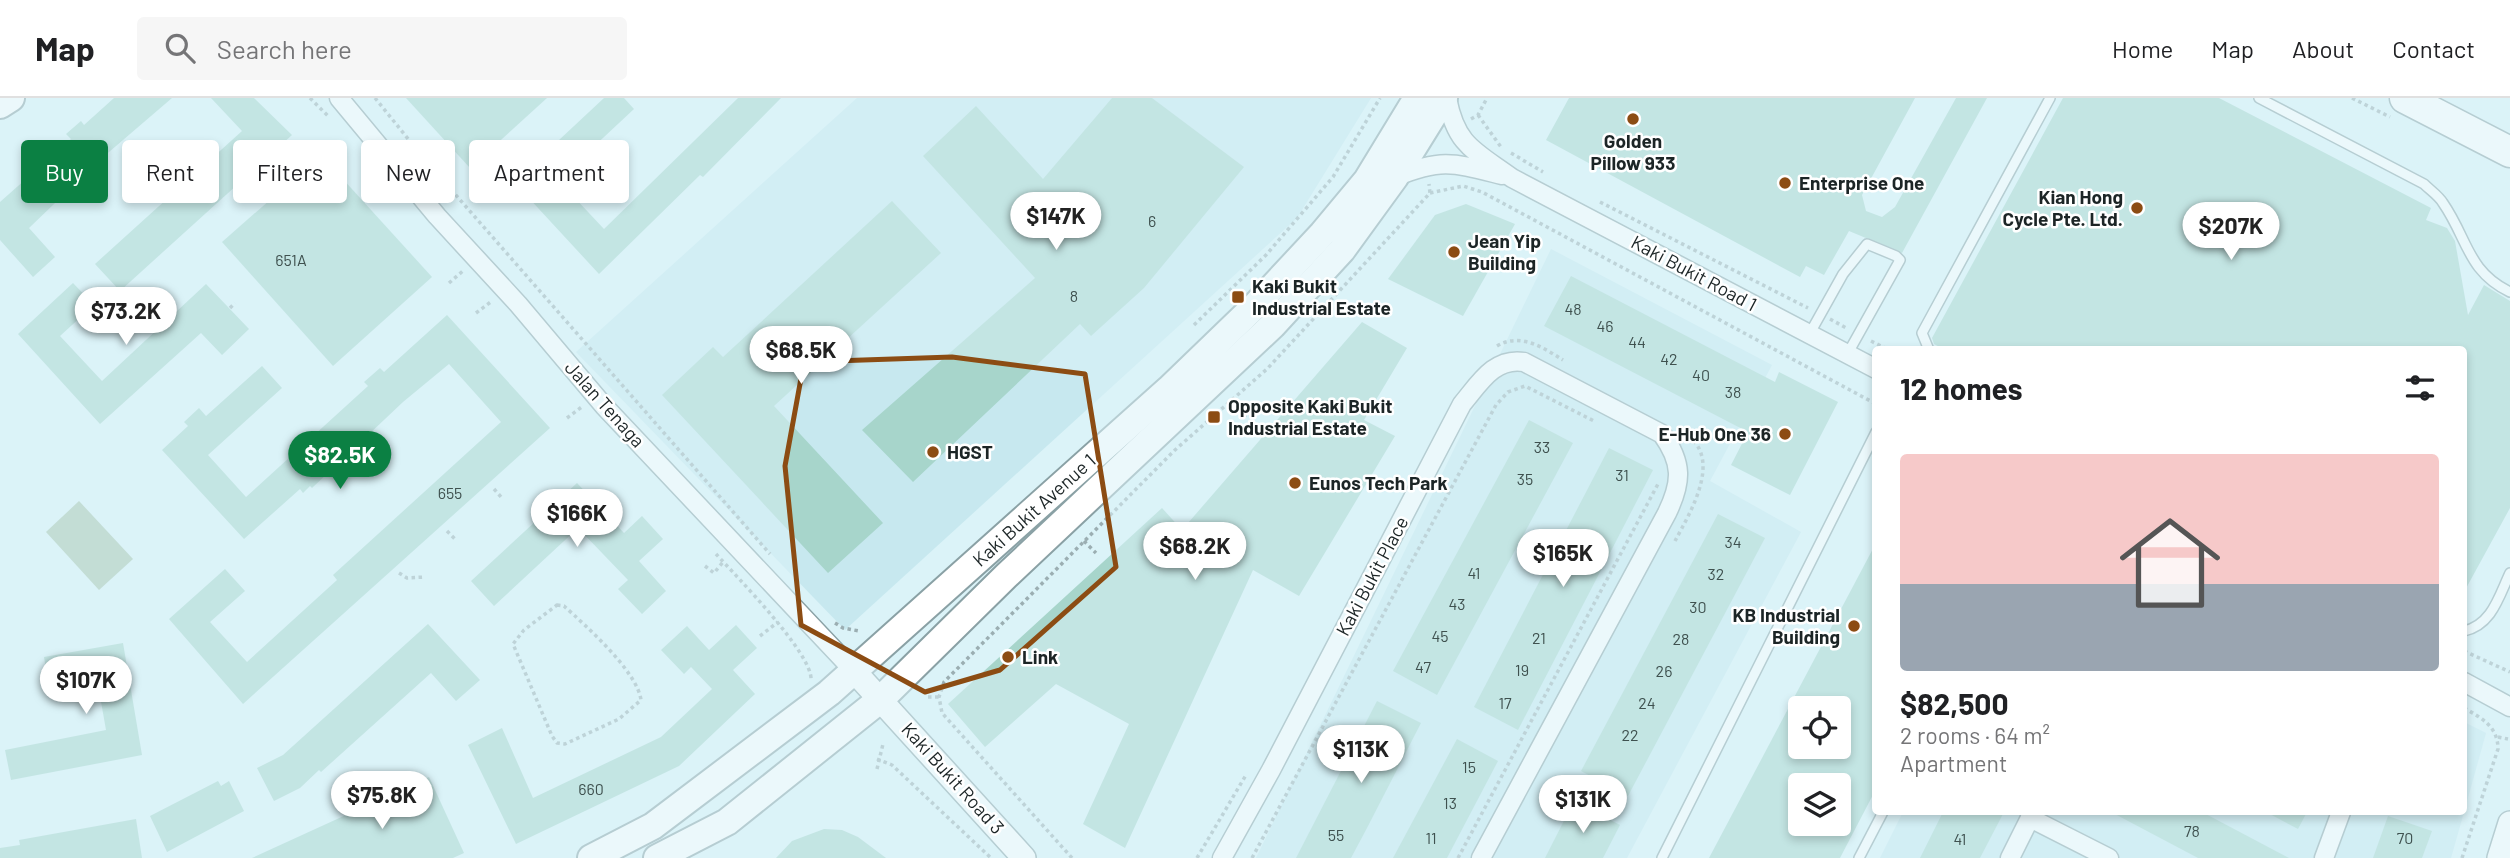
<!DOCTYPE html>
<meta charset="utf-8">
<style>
:root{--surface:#fff;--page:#f6f6f6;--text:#202124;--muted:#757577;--line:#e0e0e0;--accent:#0b8043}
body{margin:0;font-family:Barlow,sans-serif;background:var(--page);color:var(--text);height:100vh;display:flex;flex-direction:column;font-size:26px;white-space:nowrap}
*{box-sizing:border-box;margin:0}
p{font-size:23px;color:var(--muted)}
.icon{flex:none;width:38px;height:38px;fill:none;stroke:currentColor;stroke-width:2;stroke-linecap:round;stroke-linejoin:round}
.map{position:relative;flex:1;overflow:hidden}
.drawer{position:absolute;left:1872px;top:248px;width:595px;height:469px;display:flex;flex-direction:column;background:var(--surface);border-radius:7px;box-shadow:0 4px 10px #0003}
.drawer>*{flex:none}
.banner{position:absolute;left:21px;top:42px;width:665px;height:63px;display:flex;gap:14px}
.buttons{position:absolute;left:1788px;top:598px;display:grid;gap:14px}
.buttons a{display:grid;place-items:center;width:63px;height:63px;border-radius:7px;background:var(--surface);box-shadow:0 4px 10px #0003;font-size:35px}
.price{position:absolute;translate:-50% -60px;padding:0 16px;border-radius:24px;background:#fff;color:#222;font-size:23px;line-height:46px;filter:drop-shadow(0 2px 4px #0008)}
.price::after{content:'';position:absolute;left:50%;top:42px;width:21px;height:16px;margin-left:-10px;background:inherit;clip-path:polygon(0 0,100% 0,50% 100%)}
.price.selected{background:var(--accent);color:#fff}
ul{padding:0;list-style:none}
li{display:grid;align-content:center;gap:14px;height:371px;padding:0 28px}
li+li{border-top:2px solid var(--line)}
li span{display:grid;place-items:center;height:217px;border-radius:7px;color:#555}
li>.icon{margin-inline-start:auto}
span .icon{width:126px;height:126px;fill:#fffc;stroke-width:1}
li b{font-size:30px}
h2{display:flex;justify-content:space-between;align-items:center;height:84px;padding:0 28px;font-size:30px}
.chip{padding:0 24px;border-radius:7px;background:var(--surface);box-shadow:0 4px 10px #0003;font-size:24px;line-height:63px}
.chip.selected{background:var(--accent);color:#fff}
header{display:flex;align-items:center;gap:42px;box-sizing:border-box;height:98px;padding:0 35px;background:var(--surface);border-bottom:2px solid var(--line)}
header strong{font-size:33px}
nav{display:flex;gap:38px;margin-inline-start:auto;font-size:24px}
.search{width:490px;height:63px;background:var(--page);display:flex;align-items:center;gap:18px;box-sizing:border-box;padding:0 24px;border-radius:7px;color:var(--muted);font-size:26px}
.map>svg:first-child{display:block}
.built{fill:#c7e8ef}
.green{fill:#a7c3ab}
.building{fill:#a7d5cb;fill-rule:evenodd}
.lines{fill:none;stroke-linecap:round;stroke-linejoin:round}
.service-casing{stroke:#8aa1a5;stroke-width:12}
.minor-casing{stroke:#8aa1a5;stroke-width:21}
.tertiary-casing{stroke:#8aa1a5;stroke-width:26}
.secondary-casing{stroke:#8aa1a5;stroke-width:30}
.trunk-casing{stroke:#8aa1a5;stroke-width:33}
.path{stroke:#9baeb2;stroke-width:3.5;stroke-dasharray:3.5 3.5;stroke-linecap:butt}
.service{stroke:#fff;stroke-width:9}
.minor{stroke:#fff;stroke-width:18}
.tertiary{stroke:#fff;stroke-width:23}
.secondary{stroke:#fff;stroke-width:26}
.trunk{stroke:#fff;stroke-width:30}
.marked{fill:none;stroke:#8c4c13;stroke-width:5;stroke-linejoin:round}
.poi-dot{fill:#8c4c13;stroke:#fff;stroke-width:2.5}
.labels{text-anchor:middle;stroke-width:5;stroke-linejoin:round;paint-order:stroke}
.number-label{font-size:16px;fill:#3f514f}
.poi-label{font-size:19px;font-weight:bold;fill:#1c2526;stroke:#fff;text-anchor:start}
.street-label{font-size:19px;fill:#1c2526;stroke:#fff}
</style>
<header>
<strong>Map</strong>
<div class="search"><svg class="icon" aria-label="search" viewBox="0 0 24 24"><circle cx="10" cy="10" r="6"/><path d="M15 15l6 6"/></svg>Search here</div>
<nav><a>Home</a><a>Map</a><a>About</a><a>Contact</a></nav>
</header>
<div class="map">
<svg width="2510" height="760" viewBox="0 0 2510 760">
<rect width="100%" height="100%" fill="#dbf3f8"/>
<g class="built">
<polygon points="857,0 1371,0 1297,120 845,532 576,254"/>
<polygon points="1551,151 1772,267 1710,383 1801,434 1627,760 1256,760"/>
<polygon points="2464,624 2486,635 2464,714"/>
<polygon points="1903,714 2464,714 2451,760 1880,760"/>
</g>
<polygon class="green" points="79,403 133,461 99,492 46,434"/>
<g class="building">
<polygon points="114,0 172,0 102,60 29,130 55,159 33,179 0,142 0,104 71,41 66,36 81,23 84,27"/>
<polygon points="211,0 254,0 292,37 120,193 95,166 242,33"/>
<polygon points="406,0 547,0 470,70"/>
<polygon points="604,0 624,0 634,11 558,82 604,131 738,0 781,0 703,79 700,77 599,176 514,84"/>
<polygon points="1112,0 1152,0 1244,69 1144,190 1091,238 1080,226 913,384 862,332 1035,180 923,58 976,8 1043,81"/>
<polygon points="1569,0 1915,0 1862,97 1866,113 1882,119 1895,109 1956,0 1987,0 1902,155 1849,133 1824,177 1806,168 1800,179 1546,42"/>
<polygon points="2063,0 2219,0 2431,110 2426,122 2447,130 2455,143 2468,217 2484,187 2510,203 2510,410 2464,494 2464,252 1945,252 1934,246 1932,240"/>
<polygon points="321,57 432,179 333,268 222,144"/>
<polygon points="892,103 941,155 774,308 883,425 828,475 662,297 713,249 723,259"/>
<polygon points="1466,106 1515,126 1463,218 1388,181 1435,117"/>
<polygon points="1571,178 1775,284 1779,274 1838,304 1790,397 1731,367 1748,334 1544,228"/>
<polygon points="73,185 94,207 60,238 102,283 206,186 249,231 222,257 201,235 100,326 18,236"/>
<polygon points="447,217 550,330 243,606 169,521 225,471 245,493 210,524 247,564 337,482 333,477 501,324 449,266 403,304 312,390 310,388 303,395 300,391 244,441 162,352 188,328 184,324 199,310 206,318 262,268 282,290 208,357 246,399 368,288 364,284 380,270 384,274"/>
<polygon points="1362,224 1407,250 1364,322 1395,338 1299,498 1253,472 1125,750 1083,726 1129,626 1056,586 985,649 948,606 1162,410 1182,432"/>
<polygon points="1529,322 1573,345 1437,597 1393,573"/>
<polygon points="1609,350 1653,372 1518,632 1474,609"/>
<polygon points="577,385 624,435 642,418 663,441 639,463 666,493 642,516 618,491 628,482 578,430 494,508 471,483"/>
<polygon points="1718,416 1765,440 1628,698 1581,673"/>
<path d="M1876,445V691L1840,760H1709ZM1801,611H1839V649H1801ZM1801,688H1839V726H1801Z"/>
<polygon points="428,526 480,582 456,603 431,575 321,674 319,672 300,690 274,703 257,670 283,657"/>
<polygon points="736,527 757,550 733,572 755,596 679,668 516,746 468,647 502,630 533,700 661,639 712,591 691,569 684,576 661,552 687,528 709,552"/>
<polygon points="123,545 142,657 11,682 5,652 106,632 97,581 49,590 44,559"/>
<polygon points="1377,603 1421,625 1367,730 1351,760 1296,760"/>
<polygon points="1457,641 1498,663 1447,760 1393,760"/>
<polygon points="429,679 464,755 453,760 252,760"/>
<polygon points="218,683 221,688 229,683 244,713 167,754 150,718"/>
<polygon points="1574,703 1620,727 1603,760 1545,760"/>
<polygon points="1943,714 2004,714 1980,760 1920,760"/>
<polygon points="2111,714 2202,714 2289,760 2198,760"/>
<polygon points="2266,714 2307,714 2298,731"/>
<polygon points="2388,718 2432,733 2422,760 2373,760"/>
<polygon points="136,721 142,760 0,760 0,750 20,747 19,742"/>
<polygon points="824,731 842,732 858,739 886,760 776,760 792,743"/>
</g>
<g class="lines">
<g class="service-casing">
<g id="service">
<path d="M2259,0L2424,86C2430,92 2439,98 2443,105C2468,141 2467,173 2510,194"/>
<polyline points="1810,235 1843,176 1867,146 1896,158 1900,162 1848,255"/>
<polyline points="1929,252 1922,235 2050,0"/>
<path d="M2464,533C2492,527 2499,498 2510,475"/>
<polyline points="1662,760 1876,334"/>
<polyline points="1859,760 1883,714"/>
</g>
</g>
<g class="minor-casing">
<g id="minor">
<polyline points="339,0 437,118 518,206 604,308 855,574"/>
<path d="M1447,0C1456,48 1475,53 1512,80L1876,271"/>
<path d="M1395,79C1442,60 1454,65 1502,77"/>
<polyline points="2464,584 2510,609"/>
<polyline points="2030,720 2109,760"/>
<path d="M1222,760L1271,672L1462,306C1479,286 1494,259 1524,264L1662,336C1683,365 1682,384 1667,415L1481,760"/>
<polyline points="2010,760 2033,714"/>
<polyline points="2324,760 2341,714"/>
</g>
</g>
<g class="tertiary-casing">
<g id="tertiary">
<polyline points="855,574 1024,760"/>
<polyline points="2499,760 2510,725"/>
</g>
</g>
<g class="secondary-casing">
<g id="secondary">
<polyline points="0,7 11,0"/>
<polyline points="591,760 653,728 829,595 1169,291 1255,208 1322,136 1367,82 1417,0"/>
<polyline points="657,760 727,724 881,601 1006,478 1273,227 1342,152 1395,79 1444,0"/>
</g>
</g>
<g class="trunk-casing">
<polyline id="trunk" points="2405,0 2510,54"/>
</g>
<g class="path">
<polyline points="310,0 328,18"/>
<polyline points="375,0 426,63 770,456"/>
<polyline points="2352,0 2390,19"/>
<polyline points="1478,17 1501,49"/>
<polyline points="1471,21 1478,17 1487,0"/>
<polyline points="1511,55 1543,74"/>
<polyline points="1430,95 1463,88 1482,94 1876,306"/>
<polyline points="1600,104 1808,210"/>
<polyline points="449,185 464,172"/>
<polyline points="230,210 235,205"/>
<polyline points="476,215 492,203"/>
<polyline points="1830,221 1848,231"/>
<polyline points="1194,227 1266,157 1333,79 1380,0"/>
<polyline points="1871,243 1889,252"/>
<path d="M1497,248C1520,234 1544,250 1563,262"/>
<polyline points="1231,303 1246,319"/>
<polyline points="567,320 583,308"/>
<polyline points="494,391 502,400"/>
<polyline points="447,433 455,441"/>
<polyline points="1084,443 1096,455"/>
<path d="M1675,443C1691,413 1724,359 1684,335"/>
<path d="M716,456C736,478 813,556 811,582"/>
<polyline points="705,468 714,475 723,464"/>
<polyline points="399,475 407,480 425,479"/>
<path d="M557,507L564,508C586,528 637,573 641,602L619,621L565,646L557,645L552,638L513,546L524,532Z"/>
<polyline points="835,525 843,530 859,533"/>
<polyline points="760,538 778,524"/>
<polyline points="2464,553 2510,574"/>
<polyline points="928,599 939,599"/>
<polyline points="2498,639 2508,641"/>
<polyline points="877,661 892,667 991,760"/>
<polyline points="877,671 883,646"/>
<polyline points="1072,760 942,615 939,599 944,584 1175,352 1267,271 1430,95 1429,86"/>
<polyline points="1197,760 1246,677"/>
<polyline points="1252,760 1496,307 1508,294 1525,288 1594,323"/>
<polyline points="1458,760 1658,386"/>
<path d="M2462,760L2498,651C2498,629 2482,620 2464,610"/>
</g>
<use href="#service" class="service"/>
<use href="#minor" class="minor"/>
<use href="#tertiary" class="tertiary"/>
<use href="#secondary" class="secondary"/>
<use href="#trunk" class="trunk"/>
</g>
<path d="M0 0H2510V760H0ZM952,259L1085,276L1116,469L1000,572L925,594L801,527L785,368L804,264Z" fill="#dbf3f8" fill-opacity=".55" fill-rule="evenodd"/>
<path class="marked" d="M952,259L1085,276L1116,469L1000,572L925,594L801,527L785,368L804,264Z"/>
<g class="poi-dot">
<circle cx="1633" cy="21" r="7"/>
<circle cx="1785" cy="85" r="7"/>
<circle cx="2137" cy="110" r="7"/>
<circle cx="1454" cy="154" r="7"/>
<rect x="1231" y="192" width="14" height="14" rx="3.5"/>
<rect x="1207" y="312" width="14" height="14" rx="3.5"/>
<circle cx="1785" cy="336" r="7"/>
<circle cx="933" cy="354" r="7"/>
<circle cx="1295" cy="385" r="7"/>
<circle cx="1854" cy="528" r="7"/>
<circle cx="1008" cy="559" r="7"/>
</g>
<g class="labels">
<g class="number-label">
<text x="1152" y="129">6</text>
<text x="291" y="168">651A</text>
<text x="1074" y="204">8</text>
<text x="1573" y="217">48</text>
<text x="1605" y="234">46</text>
<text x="1637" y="250">44</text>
<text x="1669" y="267">42</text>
<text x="1701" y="283">40</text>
<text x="1733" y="300">38</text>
<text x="1542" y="355">33</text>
<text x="1622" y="383">31</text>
<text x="1525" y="387">35</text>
<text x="450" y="401">655</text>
<text x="1733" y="450">34</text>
<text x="1474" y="481">41</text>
<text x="1716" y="482">32</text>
<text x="1457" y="512">43</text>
<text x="1698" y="515">30</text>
<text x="1440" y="544">45</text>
<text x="1539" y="546">21</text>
<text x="1681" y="547">28</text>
<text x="1423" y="575">47</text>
<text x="1522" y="578">19</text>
<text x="1664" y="579">26</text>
<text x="1505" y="611">17</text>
<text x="1647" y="611">24</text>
<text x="1630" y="643">22</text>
<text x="1469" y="675">15</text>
<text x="591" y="697">660</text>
<text x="1450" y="711">13</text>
<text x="2192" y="739">78</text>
<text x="1336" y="743">55</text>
<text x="1431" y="746">11</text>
<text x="2405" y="746">70</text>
<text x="1960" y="747">41</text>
</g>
<g class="poi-label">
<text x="1633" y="50" text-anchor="middle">Golden<tspan x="1633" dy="22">Pillow 933</tspan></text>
<text x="1799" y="92">Enterprise One</text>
<text x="2123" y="106" text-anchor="end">Kian Hong<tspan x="2123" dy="22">Cycle Pte. Ltd.</tspan></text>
<text x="1468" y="150">Jean Yip<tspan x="1468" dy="22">Building</tspan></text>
<text x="1252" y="195">Kaki Bukit<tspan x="1252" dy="22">Industrial Estate</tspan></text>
<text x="1228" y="315">Opposite Kaki Bukit<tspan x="1228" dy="22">Industrial Estate</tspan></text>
<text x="1771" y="343" text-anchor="end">E-Hub One 36</text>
<text x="947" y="361">HGST</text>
<text x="1309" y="392">Eunos Tech Park</text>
<text x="1840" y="524" text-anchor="end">KB Industrial<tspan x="1840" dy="22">Building</tspan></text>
<text x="1022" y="566">Link</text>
</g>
<g class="street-label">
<text transform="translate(1694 175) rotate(28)" y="7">Kaki Bukit Road 1</text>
<text transform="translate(605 306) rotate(48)" y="7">Jalan Tenaga</text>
<text transform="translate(1034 412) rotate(-42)" y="7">Kaki Bukit Avenue 1</text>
<text transform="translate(1372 478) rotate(-62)" y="7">Kaki Bukit Place</text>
<text transform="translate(953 680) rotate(48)" y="7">Kaki Bukit Road 3</text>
</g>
</g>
</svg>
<div class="buttons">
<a><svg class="icon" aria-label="locate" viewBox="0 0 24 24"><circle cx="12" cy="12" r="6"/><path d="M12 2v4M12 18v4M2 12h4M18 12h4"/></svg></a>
<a><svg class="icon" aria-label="layers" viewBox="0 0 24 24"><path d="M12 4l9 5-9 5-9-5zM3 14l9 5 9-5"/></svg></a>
</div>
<b class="price" style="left:1056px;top:154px">$147K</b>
<b class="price" style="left:2231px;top:164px">$207K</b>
<b class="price" style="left:126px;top:249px">$73.2K</b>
<b class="price" style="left:801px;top:288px">$68.5K</b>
<b class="price selected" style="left:340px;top:393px">$82.5K</b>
<b class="price" style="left:577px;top:451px">$166K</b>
<b class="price" style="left:1195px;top:484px">$68.2K</b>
<b class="price" style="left:1563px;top:491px">$165K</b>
<b class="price" style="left:86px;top:618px">$107K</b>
<b class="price" style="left:1361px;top:687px">$113K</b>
<b class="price" style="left:382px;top:733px">$75.8K</b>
<b class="price" style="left:1583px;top:737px">$131K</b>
<div class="banner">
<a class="chip selected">Buy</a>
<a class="chip">Rent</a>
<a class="chip">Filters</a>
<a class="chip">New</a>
<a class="chip">Apartment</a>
</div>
<section class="drawer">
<h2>12 homes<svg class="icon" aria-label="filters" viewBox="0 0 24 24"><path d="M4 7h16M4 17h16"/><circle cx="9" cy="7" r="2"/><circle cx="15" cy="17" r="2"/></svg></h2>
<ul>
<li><span style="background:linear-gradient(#f6c9c9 60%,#9aa5b1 0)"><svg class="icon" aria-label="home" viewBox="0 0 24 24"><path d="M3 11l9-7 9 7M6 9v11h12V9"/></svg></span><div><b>$82,500</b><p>2 rooms · 64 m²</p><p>Apartment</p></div></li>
</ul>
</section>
</div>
